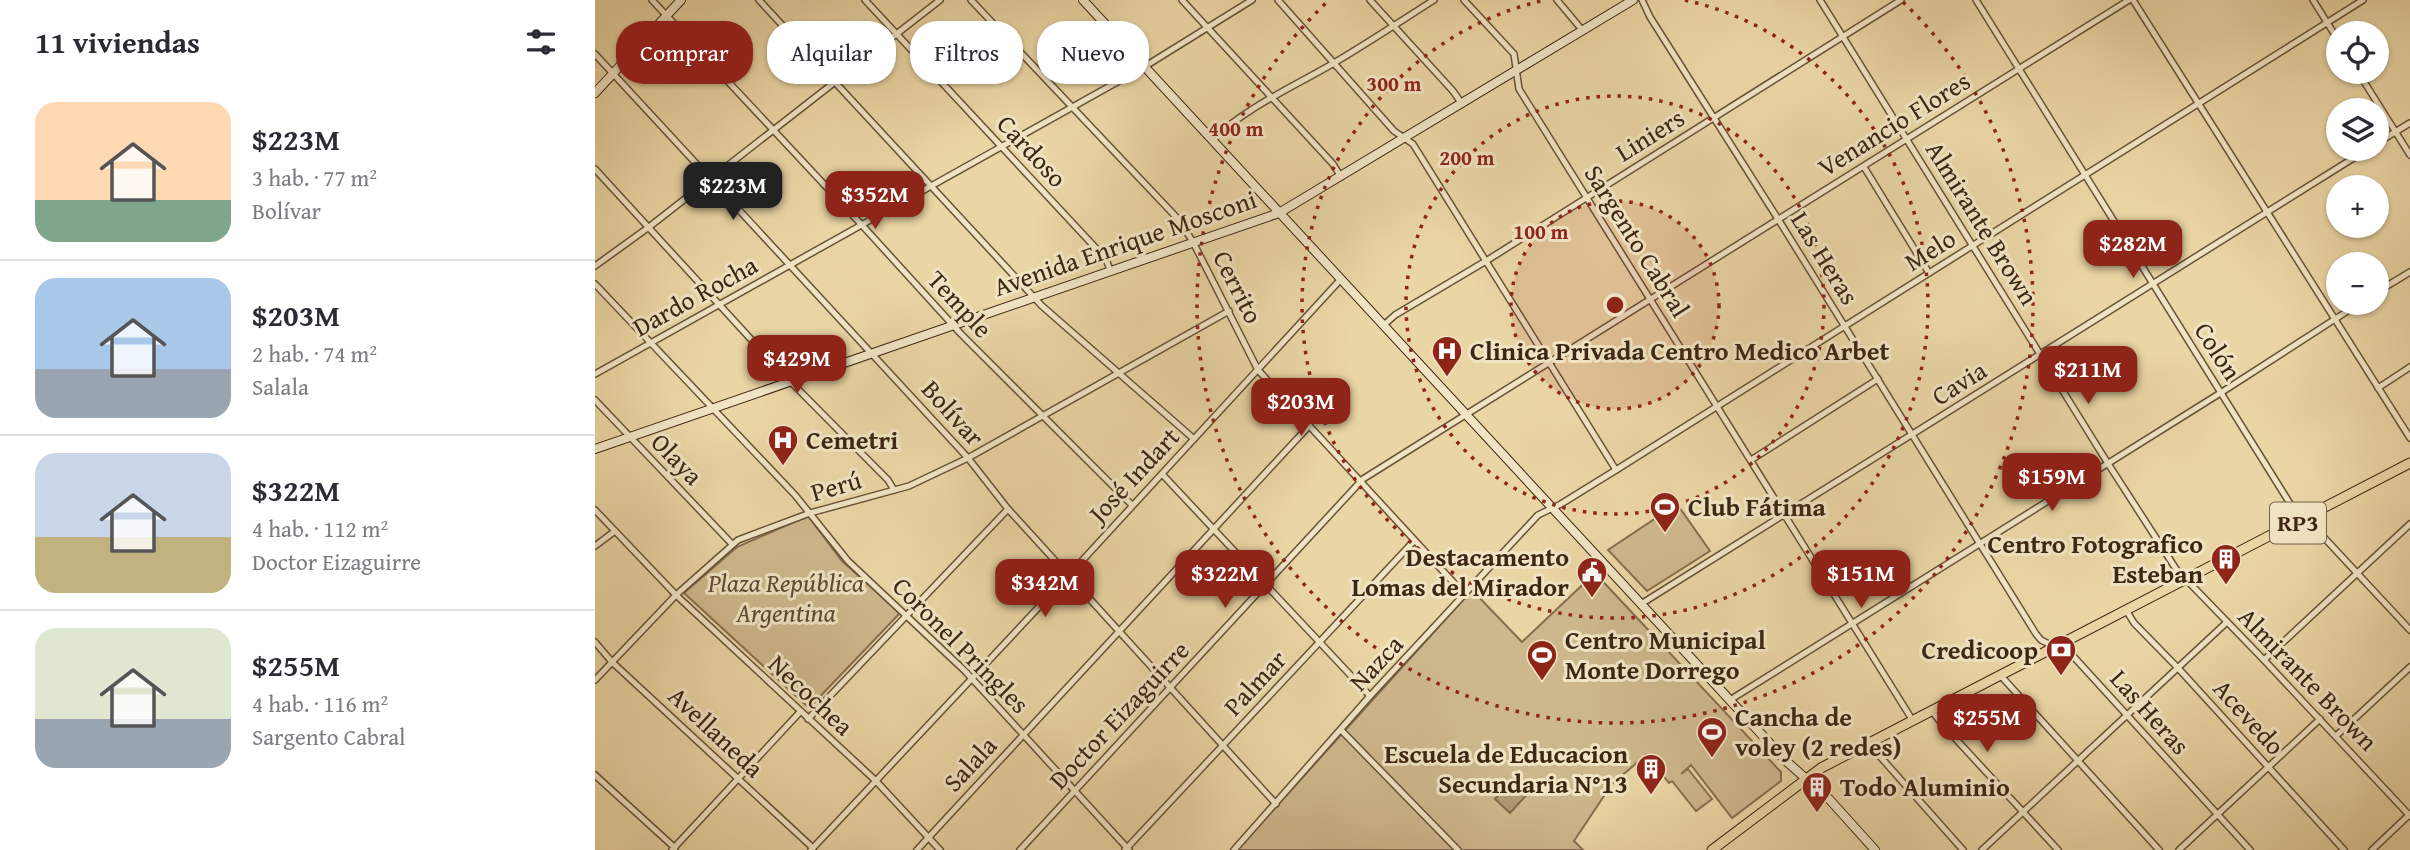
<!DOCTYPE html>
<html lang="es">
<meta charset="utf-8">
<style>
:root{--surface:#fff;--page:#f2f2f3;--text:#2b2b33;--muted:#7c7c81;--line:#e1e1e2;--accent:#8f2418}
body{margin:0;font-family:"Gentium Book Plus",serif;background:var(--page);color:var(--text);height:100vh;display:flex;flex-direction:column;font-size:26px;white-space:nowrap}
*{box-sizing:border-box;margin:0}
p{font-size:23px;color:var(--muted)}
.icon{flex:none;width:38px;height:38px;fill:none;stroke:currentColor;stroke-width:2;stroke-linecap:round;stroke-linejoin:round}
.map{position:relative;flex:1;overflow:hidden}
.drawer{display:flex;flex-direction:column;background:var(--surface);width:595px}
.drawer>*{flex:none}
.banner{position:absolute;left:21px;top:21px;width:665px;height:63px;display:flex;gap:14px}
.buttons{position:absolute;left:1731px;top:21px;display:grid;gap:14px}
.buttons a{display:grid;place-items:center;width:63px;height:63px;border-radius:50%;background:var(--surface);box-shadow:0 2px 5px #0004;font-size:35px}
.price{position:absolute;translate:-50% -60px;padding:0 16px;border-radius:14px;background:var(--accent);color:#fff;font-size:23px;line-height:46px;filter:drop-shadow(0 2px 4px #0008)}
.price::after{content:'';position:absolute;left:50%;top:42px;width:21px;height:16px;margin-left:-10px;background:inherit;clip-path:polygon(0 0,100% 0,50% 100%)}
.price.selected{background:#222;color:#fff}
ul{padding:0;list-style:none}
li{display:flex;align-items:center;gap:21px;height:175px;padding:0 35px}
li+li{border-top:2px solid var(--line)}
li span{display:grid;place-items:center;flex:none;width:196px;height:140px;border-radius:21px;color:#555}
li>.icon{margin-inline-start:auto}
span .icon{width:84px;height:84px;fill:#fffc;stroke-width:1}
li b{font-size:30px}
h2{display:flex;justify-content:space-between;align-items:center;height:84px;padding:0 35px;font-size:30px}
.tag{padding:0 24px;border-radius:28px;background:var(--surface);box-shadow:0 2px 5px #0004;font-size:24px;line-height:63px}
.tag.selected{background:var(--accent);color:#fff}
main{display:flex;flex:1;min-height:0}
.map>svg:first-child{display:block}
.green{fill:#cdb78c;stroke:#866e50;stroke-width:2}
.water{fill:#b09a73;stroke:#826c4d;stroke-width:2}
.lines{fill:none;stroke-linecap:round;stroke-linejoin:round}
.minor-casing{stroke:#695238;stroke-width:8}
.secondary-casing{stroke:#3e2614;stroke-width:10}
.trunk-casing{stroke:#3e2614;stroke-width:11}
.minor{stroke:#f1e4c4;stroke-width:5}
.secondary{stroke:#f1e4c4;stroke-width:8}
.trunk{stroke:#ead5a4;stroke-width:9}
.ring{fill:none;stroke:#8f2418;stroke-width:3.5;stroke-dasharray:3.5 7}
.labels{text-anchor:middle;stroke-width:6;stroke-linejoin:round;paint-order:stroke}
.shield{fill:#f1e4c4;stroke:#745f49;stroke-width:2}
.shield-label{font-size:24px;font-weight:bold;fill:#3e2614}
.street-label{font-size:26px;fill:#3e2614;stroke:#f1e4c4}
.poi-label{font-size:26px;font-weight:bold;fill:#3e2614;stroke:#f1e4c4;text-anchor:start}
.park-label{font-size:26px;font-style:italic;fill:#624a32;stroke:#f1e4c4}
.centre{fill:#8f2418;stroke:#f1e4c4;stroke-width:3.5}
.ring-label{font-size:21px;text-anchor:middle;font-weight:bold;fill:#8f2418;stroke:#f1e4c4;stroke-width:6;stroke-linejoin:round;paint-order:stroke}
</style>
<main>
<section class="drawer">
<h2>11 viviendas<svg class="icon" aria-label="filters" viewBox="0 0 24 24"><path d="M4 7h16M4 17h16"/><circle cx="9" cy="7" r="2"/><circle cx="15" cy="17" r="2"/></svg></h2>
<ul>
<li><span style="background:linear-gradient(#ffd9b3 70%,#7fa58c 0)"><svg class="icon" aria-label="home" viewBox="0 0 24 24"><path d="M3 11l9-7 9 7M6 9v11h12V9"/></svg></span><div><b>$223M</b><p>3 hab. · 77 m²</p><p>Bolívar</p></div></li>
<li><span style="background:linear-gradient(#a9c7e8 65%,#9aa5b1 0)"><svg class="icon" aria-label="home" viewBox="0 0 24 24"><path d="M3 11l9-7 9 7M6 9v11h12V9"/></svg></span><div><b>$203M</b><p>2 hab. · 74 m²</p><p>Salala</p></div></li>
<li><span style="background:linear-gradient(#c9d6e8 60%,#c2b280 0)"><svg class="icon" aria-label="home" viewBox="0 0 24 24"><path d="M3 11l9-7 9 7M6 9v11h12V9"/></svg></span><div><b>$322M</b><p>4 hab. · 112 m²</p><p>Doctor Eizaguirre</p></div></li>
<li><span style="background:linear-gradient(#dfe7d0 65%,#9aa5b1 0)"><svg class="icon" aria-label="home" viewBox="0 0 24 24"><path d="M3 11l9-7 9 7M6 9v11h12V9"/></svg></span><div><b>$255M</b><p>4 hab. · 116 m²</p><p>Sargento Cabral</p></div></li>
</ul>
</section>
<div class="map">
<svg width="1815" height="850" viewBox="0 0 1815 850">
<rect width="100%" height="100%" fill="#ead5a4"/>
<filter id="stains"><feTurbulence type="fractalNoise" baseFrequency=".00286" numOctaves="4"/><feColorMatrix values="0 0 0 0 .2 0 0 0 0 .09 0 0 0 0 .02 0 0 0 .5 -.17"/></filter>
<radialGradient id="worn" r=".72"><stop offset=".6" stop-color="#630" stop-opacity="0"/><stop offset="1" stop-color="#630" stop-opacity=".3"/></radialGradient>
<g class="green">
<polygon points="1082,504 1115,551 1052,591 1013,550"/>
<polygon points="213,516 247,561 305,613 214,708 89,593 142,547"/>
<polygon points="1000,573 1186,772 1186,781 1137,818 1096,765 1086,774 1093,769 1117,799 1101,811 1077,781 1074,783 1051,755 1017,784 979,841 988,850 642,850 877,590 927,642"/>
</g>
<polygon class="water" points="921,776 936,790 915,813 900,799"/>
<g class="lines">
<g class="minor-casing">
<g id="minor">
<polyline points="57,0 266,224 366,334 537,505"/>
<polyline points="164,0 447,306 599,439"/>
<polyline points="270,0 511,259 515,270"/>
<polyline points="376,0 584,220 598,242 663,370 870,595"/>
<polyline points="587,0 738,164 746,177"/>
<polyline points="683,0 799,131 818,144 1021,470"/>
<polyline points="775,0 858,91 867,104"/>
<polyline points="869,0 919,54 924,89 1318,721"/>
<polyline points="962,0 988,31"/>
<polyline points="1047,0 1055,17 1183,219 1441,634 1446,640 1478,656 1655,850"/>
<polyline points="1225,0 1512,462 1581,569 1669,660 1815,816"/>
<polyline points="1381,0 1699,510 1722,530 1815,630"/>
<polyline points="1538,0 1815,438"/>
<polyline points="1718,0 1743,40"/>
<polyline points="0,54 373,458 413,509 681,804"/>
<polyline points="1763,72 1815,155"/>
<path d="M617,140C652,107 698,87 739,63C773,43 806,21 839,0"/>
<polyline points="1782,143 1815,123"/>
<polyline points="1269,167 1334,273"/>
<polyline points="0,169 185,371 293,480 299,490"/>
<polyline points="0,266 54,227 345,0"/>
<polyline points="0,284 200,495 253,561 370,671 534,850"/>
<polyline points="1782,292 1815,272"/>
<polyline points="789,325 800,315 891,261 1306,0"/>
<polyline points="0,374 549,67 657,0"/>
<polyline points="1783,388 1815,367"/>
<polyline points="0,400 137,544"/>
<polyline points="1156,460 1283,379"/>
<polyline points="567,474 775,696"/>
<polyline points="0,510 81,595 281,781 345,850"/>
<polyline points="0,546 20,531"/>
<polyline points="1046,604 1773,149"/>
<polyline points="1531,610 1539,623 1583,668 1749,850"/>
<polyline points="0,642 17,662 218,848"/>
<polyline points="1669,660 1815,524"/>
<polyline points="1406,676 1564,850"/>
<polyline points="0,680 81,595 143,540 215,513 314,486 373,458 634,311"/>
<polyline points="1135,700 1627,392 1765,303"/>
<polyline points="1337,711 1347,724 1463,850"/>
<polyline points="213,719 413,509"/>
<polyline points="746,730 863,850"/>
<polyline points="1741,736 1815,667"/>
<polyline points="1274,744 1368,850"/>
<polyline points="0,775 80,848"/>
<polyline points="77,850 205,712"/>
<polyline points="216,850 473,576 746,279"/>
<polyline points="322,850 713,427"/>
<polyline points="425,850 768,479 1534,0"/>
<polyline points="530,850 819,541"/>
<polyline points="639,850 775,696 943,515 966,504 1021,470 1768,0"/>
<polyline points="1387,850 1632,622"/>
<polyline points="1584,850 1725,719"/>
<polyline points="1777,850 1815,814"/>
</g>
</g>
<g class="secondary-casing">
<g id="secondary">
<polyline points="488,0 1108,671 1191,761 1234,799 1280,850"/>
<polyline points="0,93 86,0"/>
<polyline points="0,449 684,213 1038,0"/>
</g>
</g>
<g class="trunk-casing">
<polyline id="trunk" points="1117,850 1226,768 1815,463"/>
</g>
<use href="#minor" class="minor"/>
<use href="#secondary" class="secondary"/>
<use href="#trunk" class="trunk"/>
</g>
<circle cx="1020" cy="305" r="104" fill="#8f2418" fill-opacity=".12"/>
<g class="ring">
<circle cx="1020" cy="305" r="104"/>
<circle cx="1020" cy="305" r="209"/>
<path d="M1090 0A313 313 0 1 1 950 0"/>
<path d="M1308 2A418 418 0 1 1 732 2"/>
</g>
<defs>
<g id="hospital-pin" transform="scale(1.575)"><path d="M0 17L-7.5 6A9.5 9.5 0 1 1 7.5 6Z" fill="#8f2418" stroke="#f1e4c4"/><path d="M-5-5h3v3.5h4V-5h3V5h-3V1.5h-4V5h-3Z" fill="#fff"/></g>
<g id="stadium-pin" transform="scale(1.575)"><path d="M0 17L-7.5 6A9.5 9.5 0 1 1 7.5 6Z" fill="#8f2418" stroke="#f1e4c4"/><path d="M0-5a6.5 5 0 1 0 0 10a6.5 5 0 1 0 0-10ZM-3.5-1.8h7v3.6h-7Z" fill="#fff"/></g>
<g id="building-pin" transform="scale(1.575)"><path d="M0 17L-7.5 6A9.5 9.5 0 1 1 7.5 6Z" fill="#8f2418" stroke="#f1e4c4"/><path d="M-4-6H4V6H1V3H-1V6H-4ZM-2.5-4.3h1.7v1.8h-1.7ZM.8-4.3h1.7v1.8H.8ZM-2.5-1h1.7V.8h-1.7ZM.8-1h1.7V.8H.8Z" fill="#fff"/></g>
<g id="civic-pin" transform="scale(1.575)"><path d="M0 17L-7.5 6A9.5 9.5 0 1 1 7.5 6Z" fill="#8f2418" stroke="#f1e4c4"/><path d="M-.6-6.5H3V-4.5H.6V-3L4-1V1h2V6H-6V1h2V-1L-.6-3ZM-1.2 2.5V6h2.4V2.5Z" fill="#fff"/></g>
<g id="bank-pin" transform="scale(1.575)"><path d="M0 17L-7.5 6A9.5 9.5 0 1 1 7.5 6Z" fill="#8f2418" stroke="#f1e4c4"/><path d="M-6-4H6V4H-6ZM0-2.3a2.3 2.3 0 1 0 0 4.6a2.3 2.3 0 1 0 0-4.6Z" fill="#fff"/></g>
</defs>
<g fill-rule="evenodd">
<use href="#hospital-pin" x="852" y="351"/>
<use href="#hospital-pin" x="188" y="440"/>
<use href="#stadium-pin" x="1070" y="507"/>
<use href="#building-pin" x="1631" y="559"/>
<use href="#civic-pin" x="997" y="572"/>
<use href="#bank-pin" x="1466" y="650"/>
<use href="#stadium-pin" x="947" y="655"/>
<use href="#stadium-pin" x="1117" y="732"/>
<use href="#building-pin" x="1056" y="769"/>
<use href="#building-pin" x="1222" y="787"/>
</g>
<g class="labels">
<rect class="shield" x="1675" y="502.5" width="56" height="41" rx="5"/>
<g class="shield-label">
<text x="1703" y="531">RP3</text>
</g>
<g class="street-label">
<text transform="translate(1299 124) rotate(-32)" y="9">Venancio Flores</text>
<text transform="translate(1055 135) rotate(-32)" y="9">Liniers</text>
<text transform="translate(437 151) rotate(47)" y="9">Cardoso</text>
<text transform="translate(1387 223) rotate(58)" y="9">Almirante Brown</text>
<text transform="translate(1042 241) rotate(58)" y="9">Sargento Cabral</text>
<text transform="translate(530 243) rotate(-19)" y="9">Avenida Enrique Mosconi</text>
<text transform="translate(1335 250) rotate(-32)" y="9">Melo</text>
<text transform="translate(1230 258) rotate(58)" y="9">Las Heras</text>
<text transform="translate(643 287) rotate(63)" y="9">Cerrito</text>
<text transform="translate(100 296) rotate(-29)" y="9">Dardo Rocha</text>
<text transform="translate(365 304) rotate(47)" y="9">Temple</text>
<text transform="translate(1623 351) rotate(57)" y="9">Colón</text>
<text transform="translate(1364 383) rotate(-32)" y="9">Cavia</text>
<text transform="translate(358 413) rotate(48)" y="9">Bolívar</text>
<text transform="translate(82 459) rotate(46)" y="9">Olaya</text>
<text transform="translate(539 475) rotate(-47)" y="9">José Indart</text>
<text transform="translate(241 486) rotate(-16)" y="9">Perú</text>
<text transform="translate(366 645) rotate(45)" y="9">Coronel Pringles</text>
<text transform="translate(781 663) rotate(-47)" y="9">Nazca</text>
<text transform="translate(1713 679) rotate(46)" y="9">Almirante Brown</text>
<text transform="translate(660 683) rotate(-47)" y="9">Palmar</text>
<text transform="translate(216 695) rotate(43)" y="9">Necochea</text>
<text transform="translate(1555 712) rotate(48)" y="9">Las Heras</text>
<text transform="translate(524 715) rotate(-47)" y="9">Doctor Eizaguirre</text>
<text transform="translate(1654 717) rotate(48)" y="9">Acevedo</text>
<text transform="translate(121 732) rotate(43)" y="9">Avellaneda</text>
<text transform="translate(375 764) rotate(-47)" y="9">Salala</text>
</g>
<g class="poi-label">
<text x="875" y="360">Clinica Privada Centro Medico Arbet</text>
<text x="211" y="449">Cemetri</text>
<text x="1093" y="516">Club Fátima</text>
<text x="1608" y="553" text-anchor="end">Centro Fotografico<tspan x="1608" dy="30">Esteban</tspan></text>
<text x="974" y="566" text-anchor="end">Destacamento<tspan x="974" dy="30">Lomas del Mirador</tspan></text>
<text x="970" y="649">Centro Municipal<tspan x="970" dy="30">Monte Dorrego</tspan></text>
<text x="1443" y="659" text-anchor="end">Credicoop</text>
<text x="1140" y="726">Cancha de<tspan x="1140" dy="30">voley (2 redes)</tspan></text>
<text x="1033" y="763" text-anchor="end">Escuela de Educacion<tspan x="1033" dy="30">Secundaria N°13</tspan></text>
<text x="1245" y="796">Todo Aluminio</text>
</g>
<g class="park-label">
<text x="191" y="592">Plaza República<tspan x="191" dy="30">Argentina</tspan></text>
</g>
</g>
<circle cx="1020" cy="305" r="10" class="centre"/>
<g class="ring-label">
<text x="799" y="91">300 m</text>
<text x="641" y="136">400 m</text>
<text x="872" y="165">200 m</text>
<text x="946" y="239">100 m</text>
</g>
<rect width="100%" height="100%" filter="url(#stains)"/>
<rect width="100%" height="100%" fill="url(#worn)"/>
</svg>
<div class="buttons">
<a><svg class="icon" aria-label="locate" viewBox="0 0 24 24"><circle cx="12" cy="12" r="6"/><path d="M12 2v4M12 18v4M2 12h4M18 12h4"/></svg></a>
<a><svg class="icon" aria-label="layers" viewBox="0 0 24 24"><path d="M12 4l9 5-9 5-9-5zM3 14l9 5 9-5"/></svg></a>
<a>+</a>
<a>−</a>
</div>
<b class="price selected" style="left:138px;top:222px">$223M</b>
<b class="price" style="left:280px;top:231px">$352M</b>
<b class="price" style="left:1538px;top:280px">$282M</b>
<b class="price" style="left:202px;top:395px">$429M</b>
<b class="price" style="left:1493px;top:406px">$211M</b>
<b class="price" style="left:706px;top:438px">$203M</b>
<b class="price" style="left:1457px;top:513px">$159M</b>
<b class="price" style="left:630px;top:610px">$322M</b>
<b class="price" style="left:1266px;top:610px">$151M</b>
<b class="price" style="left:450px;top:619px">$342M</b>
<b class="price" style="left:1392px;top:754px">$255M</b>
<div class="banner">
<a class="tag selected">Comprar</a>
<a class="tag">Alquilar</a>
<a class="tag">Filtros</a>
<a class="tag">Nuevo</a>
</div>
</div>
</main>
